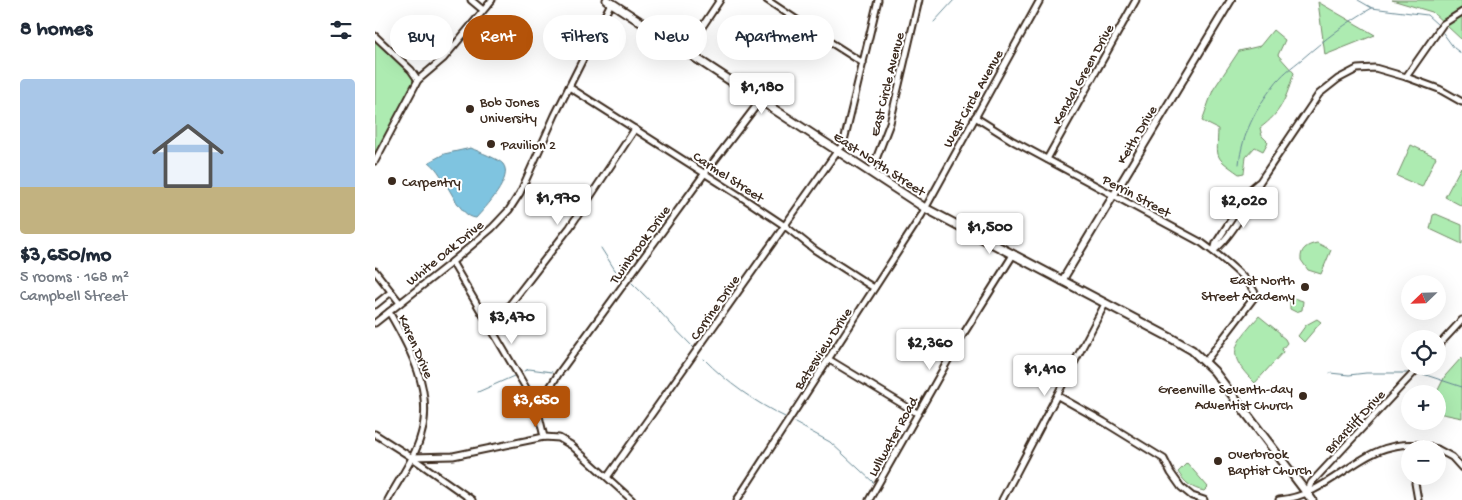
<!DOCTYPE html>
<meta charset="utf-8">
<style>
:root{--surface:#fff;--page:#f6f6f7;--text:#1f2937;--muted:#747a83;--line:#e0e1e3;--accent:#b45309}
body{margin:0;font-family:"Gochi Hand",sans-serif;background:var(--page);color:var(--text);height:100vh;display:flex;flex-direction:column;font-size:19px;white-space:nowrap}
*{box-sizing:border-box;margin:0}
p{font-size:16px;color:var(--muted)}
.icon{flex:none;width:28px;height:28px;fill:none;stroke:currentColor;stroke-width:2;stroke-linecap:round;stroke-linejoin:round}
.map{position:relative;flex:1;overflow:hidden}
.side{display:flex;flex-direction:column;background:var(--surface);width:375px}
.side>*{flex:none}
.guide{position:absolute;left:15px;top:15px;width:475px;height:45px;display:flex;gap:10px}
.needle{width:32px;rotate:247deg}
.fabs{position:absolute;left:1026px;top:275px;display:grid;gap:10px}
.fabs a{display:grid;place-items:center;width:45px;height:45px;border-radius:50%;background:var(--surface);box-shadow:0 5px 20px #0002;font-size:25px}
.price{position:absolute;translate:-50% -42px;padding:0 11px;border-radius:5px;background:#fff;color:#222;font-size:16px;line-height:32px;filter:drop-shadow(0 1px 2px #0008)}
.price::after{content:'';position:absolute;left:50%;top:30px;width:15px;height:11px;margin-left:-8px;background:inherit;clip-path:polygon(0 0,100% 0,50% 100%)}
.price.selected{background:var(--accent);color:#fff}
ul{padding:0;list-style:none}
li{display:grid;align-content:center;gap:10px;height:265px;padding:0 20px}
li+li{border-top:1px solid var(--line)}
li span{display:grid;place-items:center;height:155px;border-radius:5px;color:#555}
li>.icon{margin-inline-start:auto}
span .icon{width:90px;height:90px;fill:#fffc;stroke-width:1}
li b{font-size:21px}
h2{display:flex;justify-content:space-between;align-items:center;height:60px;padding:0 20px;font-size:21px}
.chip{padding:0 18px;border-radius:22px;background:var(--surface);box-shadow:0 5px 20px #0002;font-size:18px;line-height:45px}
.chip.selected{background:var(--accent);color:#fff}
main{display:flex;flex:1;min-height:0}
.map>svg:first-child{display:block}
.green{fill:#adebb1;stroke:#748a68}
.water{fill:#7fc4e0;stroke:#648692}
.lines{fill:none;stroke-linecap:round;stroke-linejoin:round}
.stream{stroke:#648692;stroke-width:1}
.minor-casing{stroke:#3b2a1e;stroke-width:9}
.tertiary-casing{stroke:#3b2a1e;stroke-width:10}
.secondary-casing{stroke:#3b2a1e;stroke-width:11}
.minor{stroke:#fff;stroke-width:5}
.tertiary{stroke:#fff;stroke-width:6}
.secondary{stroke:#fff;stroke-width:7}
.poi-dot{fill:#3b2a1e;stroke:#fff;stroke-width:2}
.labels{text-anchor:middle;stroke-width:4;stroke-linejoin:round;paint-order:stroke}
.street-label{font-size:14px;fill:#3b2a1e;stroke:#fff}
.poi-label{font-size:14px;fill:#3b2a1e;stroke:#fff;text-anchor:start}
</style>
<main>
<section class="side">
<h2>8 homes<svg class="icon" aria-label="filters" viewBox="0 0 24 24"><path d="M4 7h16M4 17h16"/><circle cx="9" cy="7" r="2"/><circle cx="15" cy="17" r="2"/></svg></h2>
<ul>
<li><span style="background:linear-gradient(#a9c7e8 70%,#c2b280 0)"><svg class="icon" aria-label="home" viewBox="0 0 24 24"><path d="M3 11l9-7 9 7M6 9v11h12V9"/></svg></span><div><b>$3,650/mo</b><p>5 rooms · 168 m²</p><p>Campbell Street</p></div></li>
</ul>
</section>
<div class="map">
<svg width="1087" height="500" viewBox="0 0 1087 500">
<rect width="100%" height="100%" fill="#fff"/>
<filter id="ink" filterUnits="userSpaceOnUse"><feTurbulence type="fractalNoise" baseFrequency=".02" numOctaves="2"/><feDisplacementMap in="SourceGraphic" scale="10" xChannelSelector="R" yChannelSelector="G"/><feConvolveMatrix kernelMatrix="1 2 1 2 8 2 1 2 1" color-interpolation-filters="sRGB"/></filter>
<g filter="url(#ink)">
<g class="green">
<polygon points="1017,0 1087,0 1087,40 1057,12"/>
<polygon points="943,2 1000,35 950,55"/>
<path d="M898,30L910,40L903,55L919,73C911,97 907,112 885,128L887,136L893,142L888,151L880,147L871,157L869,173L864,174C839,156 842,160 843,129L827,121L838,90L864,51L885,46Z"/>
<polygon points="0,40 37,75 38,83 0,155"/>
<polygon points="1036,145 1061,157 1047,187 1022,176"/>
<polygon points="1086,167 1087,168 1087,206 1070,197"/>
<polygon points="1061,214 1087,225 1087,244 1055,229 1058,215"/>
<path d="M942,243L956,250L946,274L933,270L926,260C925,249 932,245 942,243Z"/>
<polygon points="915,297 928,301 927,310 921,312 915,309"/>
<path d="M884,316L905,333V335L910,339L912,343L907,349L908,352L880,383C848,352 860,345 884,316Z"/>
<polygon points="942,319 946,322 929,342 923,336 931,325"/>
<polygon points="1087,357 1087,418 1063,413 1061,394 1070,376"/>
<path d="M812,463L833,487L829,491C816,488 810,483 803,472Z"/>
</g>
<path class="water" d="M96,148C104,152 124,159 128,164C139,178 110,208 101,218C82,217 71,174 54,162L69,154Z"/>
<g class="lines">
<g class="stream">
<polyline points="983,0 997,8 1052,15 1063,25"/>
<polyline points="559,22 579,0"/>
<polyline points="1068,33 1079,48 1087,54"/>
<path d="M864,164C867,135 881,108 899,85C906,75 917,67 927,59C949,40 972,22 997,8"/>
<polyline points="226,248 240,270 250,278"/>
<path d="M257,283C279,303 297,327 319,348"/>
<path d="M329,359C351,382 381,403 410,417"/>
<polyline points="149,371 154,369 177,372"/>
<polyline points="955,373 974,375 991,373 1033,373"/>
<polyline points="1048,374 1087,387"/>
<polyline points="103,392 139,376"/>
<polyline points="420,423 455,442 498,482"/>
</g>
<g class="minor-casing">
<g id="minor">
<polyline points="96,0 108,10"/>
<polyline points="392,0 455,42 488,63"/>
<polyline points="0,36 36,70 43,80"/>
<polyline points="311,51 345,0"/>
<polyline points="1031,77 1068,24 1087,12"/>
<polyline points="194,87 365,196 410,226 440,250 499,288"/>
<path d="M600,117L638,141L827,243C842,254 874,278 881,295L830,362"/>
<polyline points="672,159 761,0"/>
<polyline points="0,161 43,80 69,58 117,0"/>
<polyline points="496,172 515,123 544,0"/>
<path d="M838,251C854,240 877,201 884,183L944,94L963,79L982,69L1000,68L1031,77L1064,89L1087,102"/>
<polyline points="839,251 841,243 876,189 883,183"/>
<polyline points="77,262 154,393 165,403 164,416 169,437"/>
<polyline points="0,271 25,303"/>
<polyline points="0,305 16,292"/>
<polyline points="0,323 77,262 117,228 134,210 145,193 180,115 236,3"/>
<polyline points="116,329 195,227 260,129"/>
<polyline points="1062,347 1087,320"/>
<polyline points="453,359 542,413"/>
<polyline points="683,396 729,422 789,459 796,473 806,487 817,496 829,500"/>
<polyline points="165,403 184,373 330,173 385,101"/>
<polyline points="0,434 36,457 97,500"/>
<polyline points="1062,449 1077,457 1087,468"/>
<polyline points="36,457 78,456 169,437 184,438 196,445 257,500"/>
<polyline points="233,476 463,150 468,145 503,0"/>
<polyline points="1042,476 1040,483 1043,500"/>
<polyline points="932,493 936,483 1045,366"/>
<path d="M13,500C24,479 40,458 46,435C59,392 35,348 14,312"/>
<polyline points="362,500 546,216 665,0"/>
<polyline points="494,500 584,341 638,255"/>
<polyline points="627,500 730,304"/>
<path d="M904,500C964,495 993,426 1062,449"/>
</g>
</g>
<g class="tertiary-casing">
<polyline id="tertiary" points="687,281 856,0"/>
</g>
<g class="secondary-casing">
<polyline id="secondary" points="232,0 550,208 796,338 817,350 839,371 937,500"/>
</g>
<use href="#minor" class="minor"/>
<use href="#tertiary" class="tertiary"/>
<use href="#secondary" class="secondary"/>
</g>
</g>
<g class="poi-dot">
<circle cx="95" cy="109" r="5"/>
<circle cx="116" cy="144" r="5"/>
<circle cx="17" cy="181" r="5"/>
<circle cx="930" cy="287" r="5"/>
<circle cx="928" cy="396" r="5"/>
<circle cx="843" cy="461" r="5"/>
</g>
<g class="labels">
<g class="street-label">
<text transform="translate(707 74) rotate(-61)" y="5">Kendal Green Drive</text>
<text transform="translate(511 84) rotate(-76)" y="5">East Circle Avenue</text>
<text transform="translate(597 98) rotate(-61)" y="5">West Circle Avenue</text>
<text transform="translate(761 134) rotate(-59)" y="5">Keith Drive</text>
<text transform="translate(505 163) rotate(33)" y="5">East North Street</text>
<text transform="translate(354 176) rotate(33)" y="5">Carmel Street</text>
<text transform="translate(762 195) rotate(28)" y="5">Perrin Street</text>
<text transform="translate(264 244) rotate(-54)" y="5">Twinbrook Drive</text>
<text transform="translate(69 252) rotate(-39)" y="5">White Oak Drive</text>
<text transform="translate(339 307) rotate(-55)" y="5">Corrine Drive</text>
<text transform="translate(42 346) rotate(66)" y="5">Karen Drive</text>
<text transform="translate(447 348) rotate(-57)" y="5">Batesview Drive</text>
<text transform="translate(979 421) rotate(-47)" y="5">Briarcliff Drive</text>
<text transform="translate(517 436) rotate(-61)" y="5">Lullwater Road</text>
</g>
<g class="poi-label">
<text x="105" y="106">Bob Jones<tspan x="105" dy="16">University</tspan></text>
<text x="126" y="149">Pavilion 2</text>
<text x="27" y="186">Carpentry</text>
<text x="920" y="284" text-anchor="end">East North<tspan x="920" dy="16">Street Academy</tspan></text>
<text x="918" y="393" text-anchor="end">Greenville Seventh-day<tspan x="918" dy="16">Adventist Church</tspan></text>
<text x="853" y="458">Overbrook<tspan x="853" dy="16">Baptist Church</tspan></text>
</g>
</g>
</svg>
<div class="fabs">
<a><svg class="needle" viewBox="-14 -14 28 28"><path d="M0-13l5 13h-10z" fill="#e53935"/><path d="M0 13l5-13h-10z" fill="#747a83"/></svg></a>
<a><svg class="icon" aria-label="locate" viewBox="0 0 24 24"><circle cx="12" cy="12" r="6"/><path d="M12 2v4M12 18v4M2 12h4M18 12h4"/></svg></a>
<a>+</a>
<a>−</a>
</div>
<b class="price" style="left:387px;top:115px">$1,180</b>
<b class="price" style="left:183px;top:226px">$1,970</b>
<b class="price" style="left:869px;top:229px">$2,020</b>
<b class="price" style="left:615px;top:255px">$1,500</b>
<b class="price" style="left:137px;top:345px">$3,470</b>
<b class="price" style="left:555px;top:371px">$2,360</b>
<b class="price" style="left:670px;top:397px">$1,410</b>
<b class="price selected" style="left:161px;top:428px">$3,650</b>
<div class="guide">
<a class="chip">Buy</a>
<a class="chip selected">Rent</a>
<a class="chip">Filters</a>
<a class="chip">New</a>
<a class="chip">Apartment</a>
</div>
</div>
</main>
